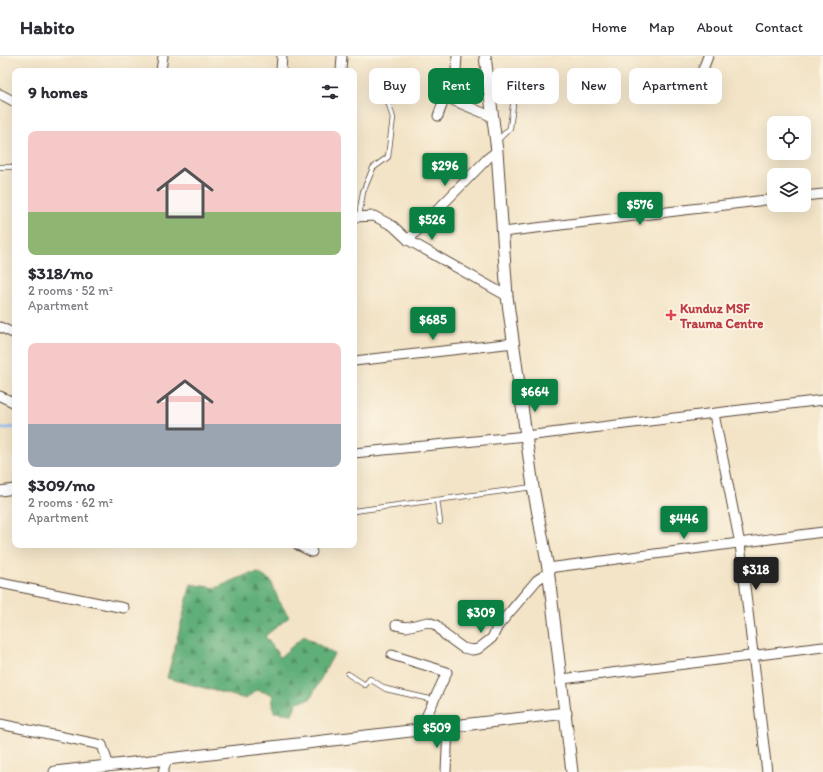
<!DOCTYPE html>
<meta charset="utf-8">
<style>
:root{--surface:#fff;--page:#f2f2f3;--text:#2b2b33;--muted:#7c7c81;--line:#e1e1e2;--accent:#0b8043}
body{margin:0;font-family:Itim,sans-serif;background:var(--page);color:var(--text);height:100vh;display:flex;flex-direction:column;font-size:15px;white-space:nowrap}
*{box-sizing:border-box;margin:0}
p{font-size:13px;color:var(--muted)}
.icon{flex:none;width:22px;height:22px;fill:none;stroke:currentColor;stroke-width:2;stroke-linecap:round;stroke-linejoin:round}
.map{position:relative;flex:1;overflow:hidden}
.panel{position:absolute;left:12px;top:12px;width:345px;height:480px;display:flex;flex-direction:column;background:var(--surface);border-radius:8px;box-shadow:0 4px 16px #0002}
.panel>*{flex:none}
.top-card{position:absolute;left:369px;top:12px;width:380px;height:36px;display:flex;gap:8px}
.controls{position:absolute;left:767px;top:60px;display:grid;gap:8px}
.controls a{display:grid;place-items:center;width:44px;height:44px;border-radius:8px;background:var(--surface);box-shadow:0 4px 16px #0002;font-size:20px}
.price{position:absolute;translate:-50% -34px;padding:0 9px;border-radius:4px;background:var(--accent);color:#fff;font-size:13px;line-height:26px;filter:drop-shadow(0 1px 2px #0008)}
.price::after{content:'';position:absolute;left:50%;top:24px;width:12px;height:9px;margin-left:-6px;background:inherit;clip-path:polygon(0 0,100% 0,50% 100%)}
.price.active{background:#222;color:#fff}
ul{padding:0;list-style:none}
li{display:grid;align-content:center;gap:8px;height:212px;padding:0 16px}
li span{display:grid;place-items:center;height:124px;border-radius:8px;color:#555}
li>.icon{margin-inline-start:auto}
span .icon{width:72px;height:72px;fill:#fffc;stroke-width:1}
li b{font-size:17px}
h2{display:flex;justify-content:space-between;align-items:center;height:48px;padding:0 16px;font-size:17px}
.tag{padding:0 14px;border-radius:8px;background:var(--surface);box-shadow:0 4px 16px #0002;font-size:14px;line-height:36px}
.tag.active{background:var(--accent);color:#fff}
header{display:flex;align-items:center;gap:24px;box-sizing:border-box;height:56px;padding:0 20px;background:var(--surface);border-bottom:1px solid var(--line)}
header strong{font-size:19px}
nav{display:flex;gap:22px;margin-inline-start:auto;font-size:14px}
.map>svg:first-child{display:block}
.forest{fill:url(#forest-firs);stroke:#4e6c4c}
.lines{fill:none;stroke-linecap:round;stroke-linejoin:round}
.stream{stroke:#85bcf5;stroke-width:2.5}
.service-casing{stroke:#574637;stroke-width:6}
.minor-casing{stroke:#574637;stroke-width:11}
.tertiary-casing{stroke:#574637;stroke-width:13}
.service{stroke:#fff;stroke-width:4.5}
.minor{stroke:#fff;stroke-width:9}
.tertiary{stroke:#fff;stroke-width:11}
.health-dot{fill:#e0444e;stroke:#fcf5e5;stroke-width:1.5}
.labels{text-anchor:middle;stroke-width:3.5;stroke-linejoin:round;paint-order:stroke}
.health-label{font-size:13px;font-weight:bold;fill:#be3a42;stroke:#fcf5e5;text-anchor:start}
</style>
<header>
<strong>Habito</strong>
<nav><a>Home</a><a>Map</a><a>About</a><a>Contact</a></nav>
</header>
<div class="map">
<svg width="823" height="716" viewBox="0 0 823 716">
<defs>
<pattern id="forest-firs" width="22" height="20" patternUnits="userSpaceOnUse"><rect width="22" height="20" fill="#61af79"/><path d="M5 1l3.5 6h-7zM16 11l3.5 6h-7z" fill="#518f63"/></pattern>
</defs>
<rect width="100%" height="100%" fill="#fcf5e5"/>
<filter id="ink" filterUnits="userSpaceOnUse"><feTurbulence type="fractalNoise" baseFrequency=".025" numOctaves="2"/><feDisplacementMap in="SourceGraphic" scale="8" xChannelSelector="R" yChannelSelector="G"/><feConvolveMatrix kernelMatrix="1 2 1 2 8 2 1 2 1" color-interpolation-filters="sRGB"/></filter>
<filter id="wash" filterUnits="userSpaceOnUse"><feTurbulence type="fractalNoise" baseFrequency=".012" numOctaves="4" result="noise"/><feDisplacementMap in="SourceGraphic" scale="16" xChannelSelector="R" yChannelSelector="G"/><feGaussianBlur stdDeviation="0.9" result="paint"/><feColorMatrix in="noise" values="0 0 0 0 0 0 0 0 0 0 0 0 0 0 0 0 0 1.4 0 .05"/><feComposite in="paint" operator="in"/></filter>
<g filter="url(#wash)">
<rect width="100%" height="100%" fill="#f3e4c7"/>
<polygon class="forest" points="258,517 271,525 278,543 289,561 265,580 280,601 304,580 334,598 310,643 297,646 292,658 274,656 272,638 256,634 246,643 167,622 191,528 216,532 246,519"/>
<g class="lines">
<polyline class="stream" points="0,373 15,371"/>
</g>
</g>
<g filter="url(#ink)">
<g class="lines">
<g class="service-casing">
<g id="service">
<polyline points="497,85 510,72 513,49"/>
<polyline points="0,111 15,111"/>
<polyline points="359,160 363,136 373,112 388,101 393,62 383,29"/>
<polyline points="437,444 440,466"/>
<polyline points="354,455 533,431"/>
<polyline points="348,618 365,629 370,623 386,633 434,644"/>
</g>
</g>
<g class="minor-casing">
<g id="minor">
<polyline points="161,15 163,0"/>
<polyline points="281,15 282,0"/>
<polyline points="341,15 342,0"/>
<polyline points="698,27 708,0"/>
<polyline points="0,38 15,46"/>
<polyline points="454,44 457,0"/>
<polyline points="438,60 445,41 493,61"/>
<polyline points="804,140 823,138"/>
<polyline points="354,161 374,160 393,170 408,184 507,240"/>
<polyline points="503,176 774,143"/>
<polyline points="408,184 488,102 497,95"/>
<polyline points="0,271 15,278"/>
<polyline points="354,305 514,287"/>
<polyline points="0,340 15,347"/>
<polyline points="714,358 740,488 767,716"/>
<polyline points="354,397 526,380 823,344"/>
<polyline points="0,435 15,433"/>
<polyline points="298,489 312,496"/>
<polyline points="548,512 823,476"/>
<polyline points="0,527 124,552"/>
<polyline points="396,569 406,571 428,566 436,569 445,579 463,592 472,594 478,593 492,582 498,570 537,524 548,517"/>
<polyline points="392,599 447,616 420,674"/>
<polyline points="562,623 823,591"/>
<polyline points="0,668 102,689 109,710"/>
<polyline points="163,716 167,703"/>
<polyline points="446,716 448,671"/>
</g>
</g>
<g class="tertiary-casing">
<g id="tertiary">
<polyline points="485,0 497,95 507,240 533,431 548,512 572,716"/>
<polyline points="55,716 566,657"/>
</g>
</g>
<use href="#service" class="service"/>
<use href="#minor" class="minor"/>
<use href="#tertiary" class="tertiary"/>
</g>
</g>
<path class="health-dot" d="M669 253h4v4h4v4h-4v4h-4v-4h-4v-4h4z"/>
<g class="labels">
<g class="health-label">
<text x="680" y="257">Kunduz MSF<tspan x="680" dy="15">Trauma Centre</tspan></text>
</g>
</g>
</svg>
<div class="controls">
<a><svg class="icon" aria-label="locate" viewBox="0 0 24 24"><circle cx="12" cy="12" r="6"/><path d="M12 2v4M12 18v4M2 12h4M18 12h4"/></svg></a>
<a><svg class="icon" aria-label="layers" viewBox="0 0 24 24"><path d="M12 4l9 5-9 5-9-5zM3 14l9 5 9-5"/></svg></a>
</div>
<b class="price" style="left:445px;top:131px">$296</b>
<b class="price" style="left:640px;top:170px">$576</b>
<b class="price" style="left:432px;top:185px">$526</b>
<b class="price" style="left:433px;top:285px">$685</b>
<b class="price" style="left:535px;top:357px">$664</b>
<b class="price" style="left:684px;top:484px">$446</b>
<b class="price active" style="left:756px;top:535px">$318</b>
<b class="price" style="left:481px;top:578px">$309</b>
<b class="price" style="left:437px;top:693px">$509</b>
<div class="top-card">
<a class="tag">Buy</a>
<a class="tag active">Rent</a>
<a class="tag">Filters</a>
<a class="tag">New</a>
<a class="tag">Apartment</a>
</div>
<section class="panel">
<h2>9 homes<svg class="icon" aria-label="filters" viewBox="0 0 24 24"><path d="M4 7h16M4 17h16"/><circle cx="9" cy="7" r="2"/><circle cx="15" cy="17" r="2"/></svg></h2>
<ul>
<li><span style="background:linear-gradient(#f6c9c9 65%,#8fb573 0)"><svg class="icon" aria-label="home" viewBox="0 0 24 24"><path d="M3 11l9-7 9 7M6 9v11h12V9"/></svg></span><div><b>$318/mo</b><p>2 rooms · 52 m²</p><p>Apartment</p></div></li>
<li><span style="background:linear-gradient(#f6c9c9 65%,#9aa5b1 0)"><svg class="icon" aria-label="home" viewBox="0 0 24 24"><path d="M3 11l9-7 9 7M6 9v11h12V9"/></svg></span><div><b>$309/mo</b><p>2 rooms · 62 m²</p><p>Apartment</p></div></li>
</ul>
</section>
</div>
